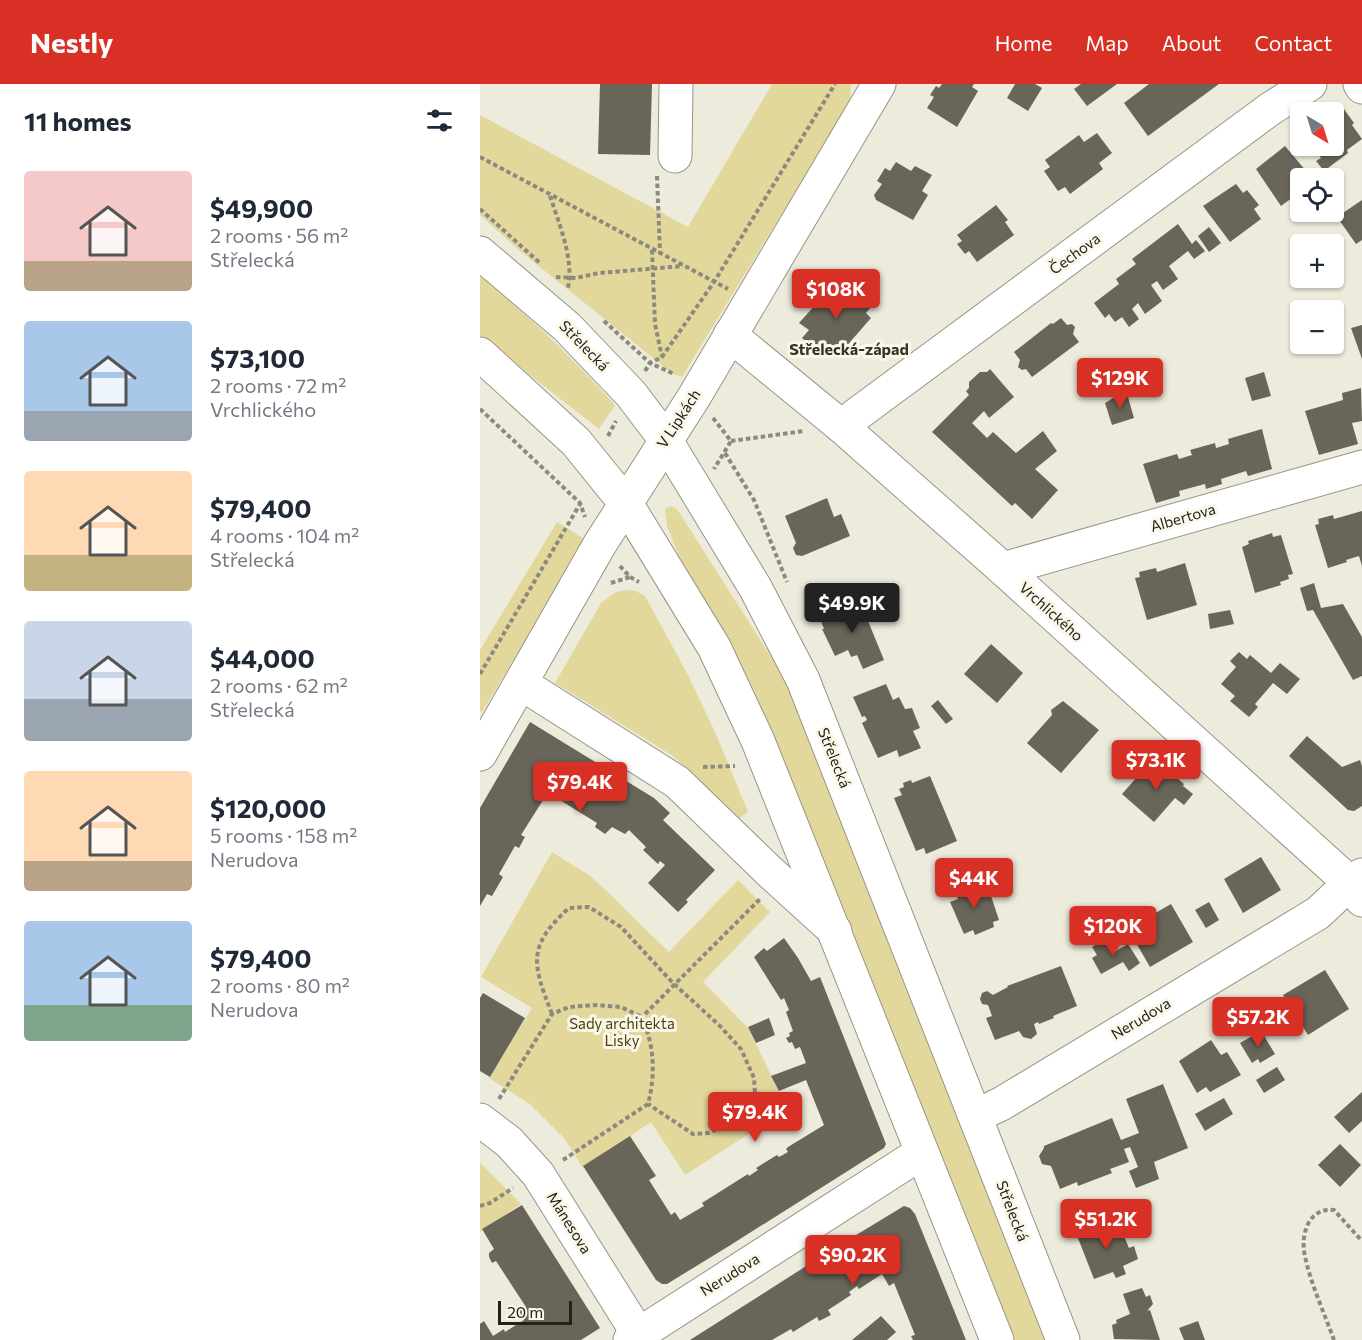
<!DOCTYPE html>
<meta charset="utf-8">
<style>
:root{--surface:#fff;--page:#f6f6f7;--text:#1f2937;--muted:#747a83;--accent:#d93025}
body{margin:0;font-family:Commissioner,sans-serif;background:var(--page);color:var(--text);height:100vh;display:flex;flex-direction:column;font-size:22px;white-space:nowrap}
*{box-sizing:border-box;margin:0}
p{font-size:20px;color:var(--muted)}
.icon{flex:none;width:33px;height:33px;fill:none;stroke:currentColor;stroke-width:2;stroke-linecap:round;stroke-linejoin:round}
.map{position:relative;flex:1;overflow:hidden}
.sheet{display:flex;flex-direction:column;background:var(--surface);width:480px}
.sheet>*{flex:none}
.needle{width:39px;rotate:142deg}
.controls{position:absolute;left:810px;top:18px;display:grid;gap:12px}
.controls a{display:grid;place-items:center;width:54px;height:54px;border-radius:6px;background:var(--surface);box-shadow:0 2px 4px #0004;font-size:30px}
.scale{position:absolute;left:18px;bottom:15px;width:74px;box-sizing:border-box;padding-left:6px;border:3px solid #22211c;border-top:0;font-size:16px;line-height:21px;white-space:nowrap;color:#22211c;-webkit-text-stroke:4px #fbf8e9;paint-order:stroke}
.price{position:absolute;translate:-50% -51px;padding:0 14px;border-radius:6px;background:var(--accent);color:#fff;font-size:20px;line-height:39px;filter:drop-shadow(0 2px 3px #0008)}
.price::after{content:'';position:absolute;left:50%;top:36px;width:18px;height:14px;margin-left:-9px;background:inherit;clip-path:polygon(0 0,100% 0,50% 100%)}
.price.on{background:#222;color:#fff}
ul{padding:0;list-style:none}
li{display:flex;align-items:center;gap:18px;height:150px;padding:0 24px}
li span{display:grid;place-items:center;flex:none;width:168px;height:120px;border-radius:6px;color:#555}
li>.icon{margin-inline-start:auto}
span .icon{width:72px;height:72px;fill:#fffc;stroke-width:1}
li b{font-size:26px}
h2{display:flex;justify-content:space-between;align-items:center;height:72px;padding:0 24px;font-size:26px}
header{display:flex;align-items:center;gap:36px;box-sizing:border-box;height:84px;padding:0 30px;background:var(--accent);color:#fff}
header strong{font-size:28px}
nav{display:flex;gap:33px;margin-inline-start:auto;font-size:21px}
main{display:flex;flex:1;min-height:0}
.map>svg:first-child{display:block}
.green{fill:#e3d89c}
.building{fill:#696659}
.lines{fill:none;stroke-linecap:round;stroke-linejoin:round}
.minor-casing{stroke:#979587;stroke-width:35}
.major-casing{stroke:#979587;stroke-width:35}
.path{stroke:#8c8a7f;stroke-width:4;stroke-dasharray:4.5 3;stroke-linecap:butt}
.minor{stroke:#fff;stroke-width:33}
.major{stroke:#fff;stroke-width:33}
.labels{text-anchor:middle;stroke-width:6;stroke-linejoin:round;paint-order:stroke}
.street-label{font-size:15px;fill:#22211c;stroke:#fbf8e9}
.park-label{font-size:15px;fill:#483f0e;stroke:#fbf8e9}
.neighbourhood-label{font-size:16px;font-weight:bold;fill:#363428;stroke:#fbf8e9}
</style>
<header>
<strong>Nestly</strong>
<nav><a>Home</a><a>Map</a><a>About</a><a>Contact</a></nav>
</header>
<main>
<section class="sheet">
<h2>11 homes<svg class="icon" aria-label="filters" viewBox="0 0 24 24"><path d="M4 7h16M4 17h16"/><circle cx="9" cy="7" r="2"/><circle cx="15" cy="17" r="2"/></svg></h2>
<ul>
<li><span style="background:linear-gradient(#f6c9c9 75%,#b9a48a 0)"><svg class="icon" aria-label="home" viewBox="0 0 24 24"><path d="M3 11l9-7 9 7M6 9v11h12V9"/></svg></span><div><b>$49,900</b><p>2 rooms · 56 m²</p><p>Střelecká</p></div></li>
<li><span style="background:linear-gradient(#a9c7e8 75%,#9aa5b1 0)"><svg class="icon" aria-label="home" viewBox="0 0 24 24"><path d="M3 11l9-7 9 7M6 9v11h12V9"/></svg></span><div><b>$73,100</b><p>2 rooms · 72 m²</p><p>Vrchlického</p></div></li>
<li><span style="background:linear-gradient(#ffd9b3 70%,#c2b280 0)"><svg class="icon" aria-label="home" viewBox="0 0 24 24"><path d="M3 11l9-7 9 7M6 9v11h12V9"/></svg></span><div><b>$79,400</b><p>4 rooms · 104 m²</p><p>Střelecká</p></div></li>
<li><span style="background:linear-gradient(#c9d6e8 65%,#9aa5b1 0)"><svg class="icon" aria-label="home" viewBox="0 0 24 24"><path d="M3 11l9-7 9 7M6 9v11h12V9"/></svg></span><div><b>$44,000</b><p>2 rooms · 62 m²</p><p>Střelecká</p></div></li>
<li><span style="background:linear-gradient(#ffd9b3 75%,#b9a48a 0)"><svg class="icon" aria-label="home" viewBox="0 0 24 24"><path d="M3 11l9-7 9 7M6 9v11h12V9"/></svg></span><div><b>$120,000</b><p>5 rooms · 158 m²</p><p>Nerudova</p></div></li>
<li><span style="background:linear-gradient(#a9c7e8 70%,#7fa58c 0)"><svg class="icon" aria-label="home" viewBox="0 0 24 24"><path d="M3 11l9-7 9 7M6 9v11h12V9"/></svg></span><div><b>$79,400</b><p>2 rooms · 80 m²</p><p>Nerudova</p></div></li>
</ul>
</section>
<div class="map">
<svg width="882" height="1256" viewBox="0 0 882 1256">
<rect width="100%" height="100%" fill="#edebdb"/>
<g class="green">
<polygon points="292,0 371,0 370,18 202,293 193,290 40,167 0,131 0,31 208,143"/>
<path d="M0,192C48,231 94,275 135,321L119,345L0,252Z"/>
<polygon points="191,422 197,425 309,601 569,1256 529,1256 196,465 187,442 185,425"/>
<polygon points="77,438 106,456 2,628 0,627 0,566"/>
<polygon points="147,506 156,507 165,512 207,589 235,648 268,728 260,734 193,672 75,599 121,519 136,508"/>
<polygon points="72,768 112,793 189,868 258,796 290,828 223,898 269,945 307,1025 205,1091 171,1038 103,1084 84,1054 51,1021 9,994 52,924 1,893"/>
<polygon points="0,1079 41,1120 0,1148"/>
</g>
<g class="building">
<polygon points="120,0 172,0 170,71 118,70"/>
<polygon points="462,0 494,0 492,3 498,7 477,43 447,24 454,13 450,11 456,2 459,4"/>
<polygon points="535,0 555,0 562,4 548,27 527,14"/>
<polygon points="601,0 637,0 607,22 594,5"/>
<polygon points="669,0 739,0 668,52 644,19"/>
<polygon points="861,21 874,39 872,41 882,55 867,66 868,69 844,87 836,77 841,74 832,62 854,62 854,28 851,28"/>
<polygon points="617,49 632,69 619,79 623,85 590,110 585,103 578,107 564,87 570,83 565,76 599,51 604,58"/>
<polygon points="805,62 832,94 820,94 820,108 801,122 776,85"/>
<polygon points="416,78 431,87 435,82 452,91 442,107 448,111 433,136 396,116 394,111 402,100 397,97 405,84 410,87"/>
<polygon points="756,100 763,109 767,106 779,121 774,125 781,135 750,158 723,122"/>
<polygon points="882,116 882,156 876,160 857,133"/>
<polygon points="516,121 528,136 525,138 534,151 497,178 489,167 485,170 477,160 482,157 477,151"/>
<polygon points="698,140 712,160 716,156 725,167 714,175 708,167 689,182 698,195 683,206 677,197 671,201 682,217 665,230 658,219 652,225 659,235 649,243 642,233 635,238 629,230 625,234 614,219 639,200 636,195 656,180 652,175"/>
<polygon points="729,143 741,159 729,168 718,152"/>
<polygon points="368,198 386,216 387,215 394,220 386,229 391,234 357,273 350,265 343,273 322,254 329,246 319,239 354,200 361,206"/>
<polygon points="581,234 587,241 592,240 595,243 593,250 599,258 552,293 546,285 542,286 538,283 540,276 534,268 571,239 573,240"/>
<polygon points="882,241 882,275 871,244"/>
<polygon points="510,285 534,313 509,334 504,327 492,339 507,354 513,348 536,369 563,347 577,367 555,385 578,406 552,435 535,419 532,422 452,348 489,311 486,307 489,304 489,298 500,288 507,288"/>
<polygon points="784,288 791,312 772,317 765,294"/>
<polygon points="881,304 882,337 872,339 878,360 839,371 825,327 863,316 862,309"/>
<polygon points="646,306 654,334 632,341 625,319"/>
<polygon points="782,345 792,385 768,392 766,387 741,395 742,400 726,405 725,400 699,407 700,412 676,419 663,380 697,370 699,375 712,371 710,366 735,359 736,364 749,360 748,355"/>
<polygon points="347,414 354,433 361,430 370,452 322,472 316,471 313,464 316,459 305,432"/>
<polygon points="882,427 882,482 879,472 866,476 867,478 848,484 835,441 839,440 838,435 853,431 854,435"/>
<polygon points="792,449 793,453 801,451 813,490 808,491 809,495 800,498 801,501 775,509 762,463 769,460 768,457"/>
<polygon points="705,479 717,521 667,536 655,494 660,493 659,488 676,484 677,488"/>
<polygon points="834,499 841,524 863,520 882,553 882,592 873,596 833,526 827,527 820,504"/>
<polygon points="379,515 404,576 383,585 377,571 371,573 368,566 355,572 342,545 344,545 339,532"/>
<polygon points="750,526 754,540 730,545 728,530"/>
<polygon points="511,560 543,589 517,619 484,590"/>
<polygon points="759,568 767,575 770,571 791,589 800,579 820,595 807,610 793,599 775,620 778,623 769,633 750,617 755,612 741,600 756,583 750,577"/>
<polygon points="406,600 413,616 419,613 425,625 432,624 440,644 433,647 441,664 419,673 417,666 398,674 382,639 387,636 385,632 382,633 373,613"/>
<polygon points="458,616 473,635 466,640 451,622"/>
<polygon points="583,617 619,646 581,689 547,659 572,631 571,626"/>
<polygon points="50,638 174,714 190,729 183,736 235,786 206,816 208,818 198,828 168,799 185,781 180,777 178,780 163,766 166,763 149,746 145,750 132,743 125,750 115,743 117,739 75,713 72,716 65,713 41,751 45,753 39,764 35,762 19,790 23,793 12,812 7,810 0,822 0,724"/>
<polygon points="827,652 862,683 880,676 882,682 882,722 874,727 868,726 809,672"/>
<polygon points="673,675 695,694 696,693 704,700 703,702 713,710 704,721 695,714 674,738 642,710"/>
<polygon points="450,692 477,757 446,770 444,764 436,767 414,714 422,711 419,705 424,703 423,699 431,696 432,699"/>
<polygon points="781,773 801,806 763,829 744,795"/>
<polygon points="493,797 497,807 508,803 519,836 513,838 514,843 495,851 493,846 484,850 470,818 478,815 474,804"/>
<polygon points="729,818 739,836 726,844 715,826"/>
<polygon points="691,820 713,858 670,883 648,845"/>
<polygon points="304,854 318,874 331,897 340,893 406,1060 404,1064 249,1162 187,1200 182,1200 176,1196 103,1082 150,1052 176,1092 169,1096 191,1131 195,1128 200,1136 224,1122 222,1119 268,1090 269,1092 278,1086 276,1084 297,1071 299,1073 308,1068 306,1065 308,1063 344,1041 326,996 299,1007 291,992 326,979 320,963 315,965 312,958 309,959 306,954 310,952 309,949 313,947 306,928 309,926 304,914 301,916 274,873 284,864 287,867"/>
<polygon points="627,854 636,867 648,860 660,879 649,887 643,878 621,890 612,874 617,871 612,863"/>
<polygon points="581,882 597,922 573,932 574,934 559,940 558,938 554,940 557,950 551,955 543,953 539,947 515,956 506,934 512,932 508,921 502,920 500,915 502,909 507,907 513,911 528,903 527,902"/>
<polygon points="845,886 869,925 828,951 803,911"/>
<polygon points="3,909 45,934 10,993 0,987 0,914"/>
<polygon points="289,934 295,951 276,959 268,943"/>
<polygon points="781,947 795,970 780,979 778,975 772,979 760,959"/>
<polygon points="731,956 741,971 747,968 761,991 730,1008 726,1003 717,1009 699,977"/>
<polygon points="797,983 805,996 784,1009 776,996"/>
<polygon points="683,1000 708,1064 674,1078 679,1095 656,1104 649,1087 658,1083 650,1063 644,1065 649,1078 630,1085 632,1089 598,1102 597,1098 580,1105 571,1082 562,1080 559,1072 564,1064 564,1062 632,1034 641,1056 659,1049 646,1015"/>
<polygon points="882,1008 882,1037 869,1049 854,1033"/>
<polygon points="744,1014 753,1030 725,1047 715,1030"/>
<polygon points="860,1060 881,1081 860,1103 838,1081"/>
<polygon points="42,1121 120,1244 101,1256 0,1256 0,1240 4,1237 13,1252 24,1245 25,1248 44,1236 39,1227 46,1223 16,1177 12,1179 9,1173 9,1169 14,1165 2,1145"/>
<polygon points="424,1122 430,1124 435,1130 486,1256 433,1256 431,1252 435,1251 414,1199 409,1202 402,1190 379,1205 377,1202 369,1208 371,1211 348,1226 351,1231 339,1237 337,1233 313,1248 311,1245 292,1256 210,1256 353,1165"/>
<polygon points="637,1136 649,1164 654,1162 658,1175 643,1182 646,1190 636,1194 633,1188 614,1195 596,1149"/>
<polygon points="662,1204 666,1213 670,1211 673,1220 667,1227 670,1226 680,1256 634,1255 632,1241 637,1239 636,1236 650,1230 643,1210"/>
<polygon points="401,1232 416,1248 407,1256 372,1256"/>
<polygon points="718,1237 725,1256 704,1256 699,1244"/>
</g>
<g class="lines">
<g class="minor-casing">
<g id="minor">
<polyline points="880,0 882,3"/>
<polyline points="195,72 196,0"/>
<polyline points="250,251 361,342 523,485 870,799 882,816"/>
<polyline points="361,342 790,25 830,0"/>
<polyline points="523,485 882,383"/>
<polyline points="42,600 197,698 290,788 355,847"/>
<polyline points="0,670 120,460 214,313 399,0"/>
<polyline points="495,1032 521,1020 838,829 870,799 882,791"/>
<polyline points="0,1036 29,1058 58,1090 162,1256"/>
<polyline points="150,1256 441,1069"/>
</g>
</g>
<g class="major-casing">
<g id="major">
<polyline points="0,169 87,243 151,310 185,355 276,505 323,596 583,1256"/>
<polyline points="0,270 96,358 147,421 234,563 278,657 517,1256"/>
</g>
</g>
<g class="path">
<polyline points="0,73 248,205"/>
<polyline points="177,92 180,169"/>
<path d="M70,112C79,140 94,174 88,204"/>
<polyline points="0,125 61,180"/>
<polyline points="172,166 175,240 182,273"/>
<polyline points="76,193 96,194 119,189 203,182"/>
<polyline points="124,237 170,279 194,290"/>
<polyline points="165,287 170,279 182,273 234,198 355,0"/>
<polyline points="0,325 100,419 105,433"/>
<polyline points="233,334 251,357 234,385"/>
<polyline points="128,352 136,337"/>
<polyline points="251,357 324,347"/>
<polyline points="245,369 274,416 307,498"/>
<polyline points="140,482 150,493 159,498"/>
<polyline points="131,499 150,493"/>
<polyline points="0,590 100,420"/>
<polyline points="223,683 255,682"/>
<path d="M72,930C52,879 47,862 89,824L109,823L141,843L192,898L240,942L261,965L274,994L275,1010L269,1022L252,1037L229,1049L213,1050L168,1020"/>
<polyline points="19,1015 72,930 89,923 117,921 141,923 162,933"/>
<path d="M83,1076L168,1020C176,989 174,962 162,933L280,815"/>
<polyline points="0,1122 10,1119 33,1104"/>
<path d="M854,1256C845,1231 830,1198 825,1172C820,1152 828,1123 854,1126L882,1157"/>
</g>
<use href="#minor" class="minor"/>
<use href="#major" class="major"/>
</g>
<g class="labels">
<g class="street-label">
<text transform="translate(595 170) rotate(-36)" y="5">Čechova</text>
<text transform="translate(104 262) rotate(46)" y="5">Střelecká</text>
<text transform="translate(199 335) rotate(-57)" y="5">V Lipkách</text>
<text transform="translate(703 434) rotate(-16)" y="5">Albertova</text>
<text transform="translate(571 528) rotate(42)" y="5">Vrchlického</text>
<text transform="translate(354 674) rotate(68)" y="5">Střelecká</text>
<text transform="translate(661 935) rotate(-31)" y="5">Nerudova</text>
<text transform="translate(532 1127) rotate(69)" y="5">Střelecká</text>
<text transform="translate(89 1139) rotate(58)" y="5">Mánesova</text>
<text transform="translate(250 1191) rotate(-32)" y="5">Nerudova</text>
</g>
<g class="park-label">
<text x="142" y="945">Sady architekta<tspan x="142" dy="17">Lisky</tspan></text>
</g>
<g class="neighbourhood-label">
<text x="369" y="271">Střelecká-západ</text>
</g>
</g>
</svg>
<div class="controls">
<a><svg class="needle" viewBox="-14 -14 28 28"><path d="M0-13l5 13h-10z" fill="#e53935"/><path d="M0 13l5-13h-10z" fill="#747a83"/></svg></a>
<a><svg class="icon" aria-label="locate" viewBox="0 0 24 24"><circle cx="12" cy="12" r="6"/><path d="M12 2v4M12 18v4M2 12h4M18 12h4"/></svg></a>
<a>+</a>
<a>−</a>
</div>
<div class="scale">20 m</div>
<b class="price" style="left:356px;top:236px">$108K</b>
<b class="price" style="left:640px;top:325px">$129K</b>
<b class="price on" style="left:372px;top:550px">$49.9K</b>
<b class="price" style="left:676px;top:707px">$73.1K</b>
<b class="price" style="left:100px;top:729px">$79.4K</b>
<b class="price" style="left:494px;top:825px">$44K</b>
<b class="price" style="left:633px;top:873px">$120K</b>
<b class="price" style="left:778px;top:964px">$57.2K</b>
<b class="price" style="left:275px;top:1059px">$79.4K</b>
<b class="price" style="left:626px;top:1166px">$51.2K</b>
<b class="price" style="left:373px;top:1202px">$90.2K</b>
</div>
</main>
